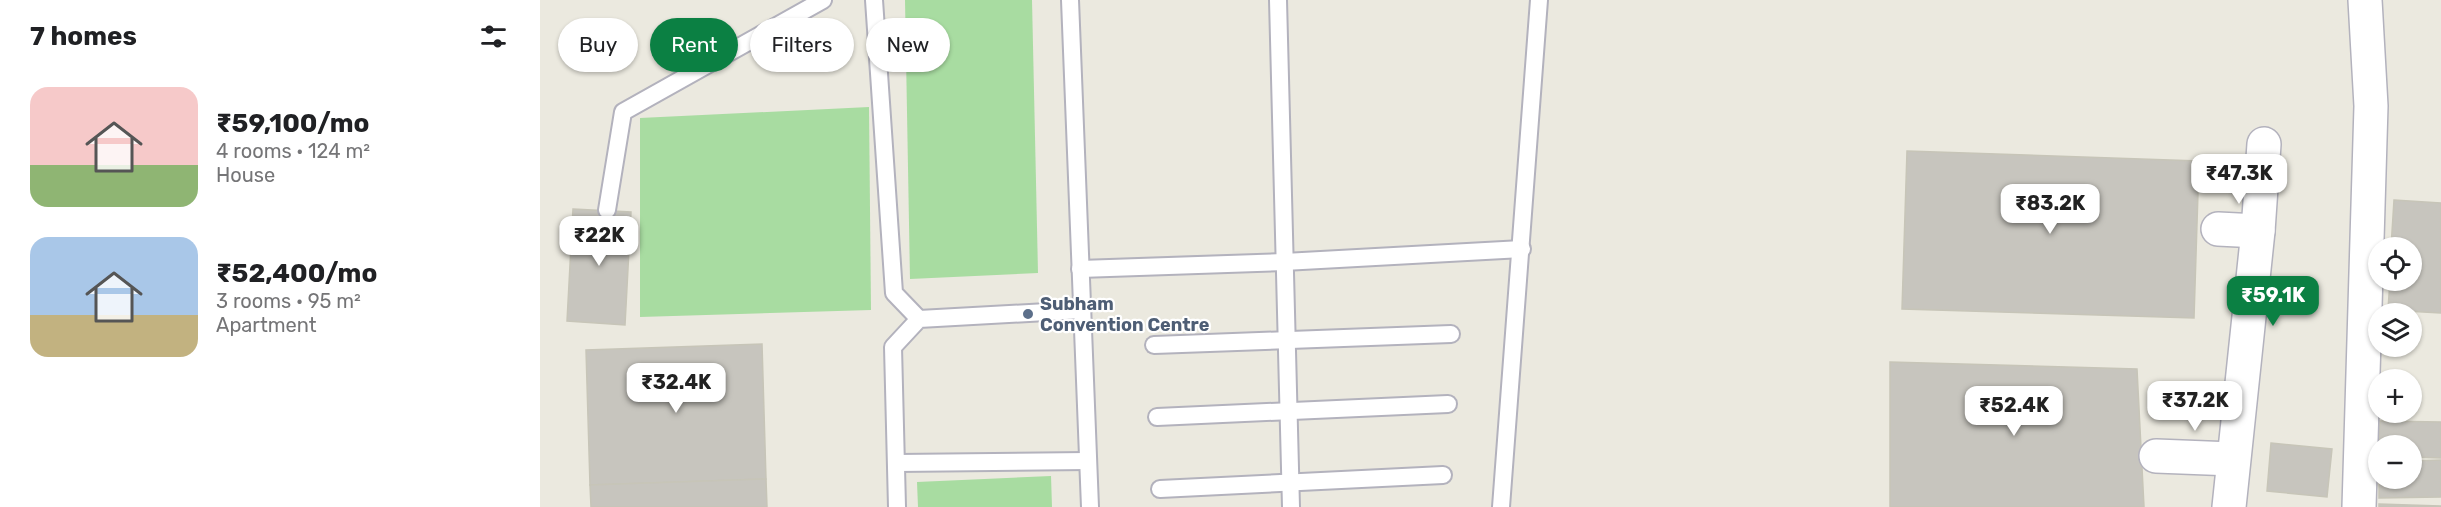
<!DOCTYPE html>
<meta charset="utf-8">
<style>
:root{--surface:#fff;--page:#f6f6f6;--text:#202124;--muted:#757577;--accent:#0b8043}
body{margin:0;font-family:Rubik,sans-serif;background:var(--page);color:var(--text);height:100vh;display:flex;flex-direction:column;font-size:22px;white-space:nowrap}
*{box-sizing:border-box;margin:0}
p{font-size:20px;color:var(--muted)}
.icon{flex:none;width:33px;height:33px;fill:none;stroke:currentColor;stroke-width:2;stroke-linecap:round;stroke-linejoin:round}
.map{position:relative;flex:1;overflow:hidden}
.drawer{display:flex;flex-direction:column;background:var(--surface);width:540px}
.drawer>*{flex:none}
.hud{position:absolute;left:18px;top:18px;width:570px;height:54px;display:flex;gap:12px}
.buttons{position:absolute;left:1828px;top:237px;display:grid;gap:12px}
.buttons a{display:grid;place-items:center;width:54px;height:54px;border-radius:50%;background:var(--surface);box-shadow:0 2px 4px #0004;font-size:30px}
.price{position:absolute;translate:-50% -51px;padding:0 14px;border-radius:12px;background:#fff;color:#222;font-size:20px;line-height:39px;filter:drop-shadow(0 2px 3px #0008)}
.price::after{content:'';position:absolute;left:50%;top:36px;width:18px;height:14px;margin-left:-9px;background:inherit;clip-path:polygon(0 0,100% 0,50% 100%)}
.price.active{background:var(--accent);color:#fff}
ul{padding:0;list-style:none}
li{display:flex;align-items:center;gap:18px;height:150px;padding:0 30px}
li span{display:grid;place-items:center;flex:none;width:168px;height:120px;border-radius:18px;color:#555}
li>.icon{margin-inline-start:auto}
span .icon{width:72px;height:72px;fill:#fffc;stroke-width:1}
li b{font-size:26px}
h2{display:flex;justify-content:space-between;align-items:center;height:72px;padding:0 30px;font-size:26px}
.chip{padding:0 21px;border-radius:27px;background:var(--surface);box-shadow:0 2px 4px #0004;font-size:21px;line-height:54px}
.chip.active{background:var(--accent);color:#fff}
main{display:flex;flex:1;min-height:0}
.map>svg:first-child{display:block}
.green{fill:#a8dca1}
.building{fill:#c7c5be;stroke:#c7c5b8;stroke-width:1.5}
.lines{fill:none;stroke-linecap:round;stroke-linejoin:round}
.lane-casing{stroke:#b3b2bd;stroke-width:20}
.street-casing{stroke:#b3b2bd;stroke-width:36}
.lane{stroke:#fff;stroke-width:16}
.street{stroke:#fff;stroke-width:33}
.service-dot{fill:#5c6f8a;stroke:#fff;stroke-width:2}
.labels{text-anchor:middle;stroke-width:4.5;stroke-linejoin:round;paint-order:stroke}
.service-label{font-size:18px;font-weight:bold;fill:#4e5e75;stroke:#fff;text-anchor:start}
</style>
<main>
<section class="drawer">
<h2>7 homes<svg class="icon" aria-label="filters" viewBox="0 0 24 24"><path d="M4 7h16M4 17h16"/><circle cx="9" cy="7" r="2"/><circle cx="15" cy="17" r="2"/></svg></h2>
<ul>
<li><span style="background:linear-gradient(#f6c9c9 65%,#8fb573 0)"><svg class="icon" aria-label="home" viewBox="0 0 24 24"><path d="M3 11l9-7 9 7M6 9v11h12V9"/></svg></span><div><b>₹59,100/mo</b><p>4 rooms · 124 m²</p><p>House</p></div></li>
<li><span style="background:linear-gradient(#a9c7e8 65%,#c2b280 0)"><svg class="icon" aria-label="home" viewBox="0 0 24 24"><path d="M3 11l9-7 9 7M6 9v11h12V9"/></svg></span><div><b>₹52,400/mo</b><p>3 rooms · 95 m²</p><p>Apartment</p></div></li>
</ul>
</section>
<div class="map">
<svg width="1901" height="507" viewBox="0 0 1901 507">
<rect width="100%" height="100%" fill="#ebe9df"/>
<g class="green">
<polygon points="365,0 492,0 498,273 370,279"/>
<polygon points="329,107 331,310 100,317 100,118"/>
<polygon points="511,476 512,507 378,507 377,482"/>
</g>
<g class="building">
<polygon points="1367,151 1659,161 1654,318 1362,309"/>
<polygon points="1854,200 1901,203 1901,313 1848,310 1850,280 1872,280 1872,248 1851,248"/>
<polygon points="33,209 91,212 85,325 27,321"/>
<polygon points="222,344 226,479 50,485 46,350"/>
<polygon points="1350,362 1597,369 1604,507 1350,507"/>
<polygon points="1840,421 1901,422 1901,458 1872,457 1872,446 1839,446 1838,457"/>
<polygon points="1731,443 1792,449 1787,497 1727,491"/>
<polygon points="1901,460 1901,497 1839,498 1839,478 1872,478 1872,461"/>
<polygon points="226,479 227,507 51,507 50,485"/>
<polygon points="1839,504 1901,506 1901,507 1839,507"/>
</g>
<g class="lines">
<g class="lane-casing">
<g id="lane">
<polyline points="334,0 354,293 379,319"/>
<polyline points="530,0 550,507"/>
<polyline points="738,0 751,507"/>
<polyline points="67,210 83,112 283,0"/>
<polyline points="540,269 744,262 982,249"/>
<polyline points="614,345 911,334"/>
<polyline points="617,417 908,404"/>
<polyline points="357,463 548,461"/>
<polyline points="620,489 903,475"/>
<polyline points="357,507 353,347 379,319 542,310"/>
<polyline points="961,507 999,0"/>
</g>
</g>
<g class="street-casing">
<g id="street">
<polyline points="1678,229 1718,231"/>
<polyline points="1616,456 1693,459"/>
<polyline points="1689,507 1718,231 1724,144"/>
<polyline points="1819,507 1831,106 1825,0"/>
</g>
</g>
<use href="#lane" class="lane"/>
<use href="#street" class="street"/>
</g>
<circle class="service-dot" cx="488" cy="314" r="6"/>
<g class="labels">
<g class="service-label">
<text x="500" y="310">Subham<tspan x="500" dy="21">Convention Centre</tspan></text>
</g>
</g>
</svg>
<div class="buttons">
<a><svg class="icon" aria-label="locate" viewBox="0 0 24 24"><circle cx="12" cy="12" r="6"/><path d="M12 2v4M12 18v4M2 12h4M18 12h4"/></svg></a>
<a><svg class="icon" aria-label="layers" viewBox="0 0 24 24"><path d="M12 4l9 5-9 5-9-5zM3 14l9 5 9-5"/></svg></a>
<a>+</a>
<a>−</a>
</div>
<b class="price" style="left:1699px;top:205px">₹47.3K</b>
<b class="price" style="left:1510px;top:235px">₹83.2K</b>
<b class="price" style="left:59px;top:267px">₹22K</b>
<b class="price active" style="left:1733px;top:327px">₹59.1K</b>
<b class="price" style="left:136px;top:414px">₹32.4K</b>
<b class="price" style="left:1655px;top:432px">₹37.2K</b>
<b class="price" style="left:1474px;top:437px">₹52.4K</b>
<div class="hud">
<a class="chip">Buy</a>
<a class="chip active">Rent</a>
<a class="chip">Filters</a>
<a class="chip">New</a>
</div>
</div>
</main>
